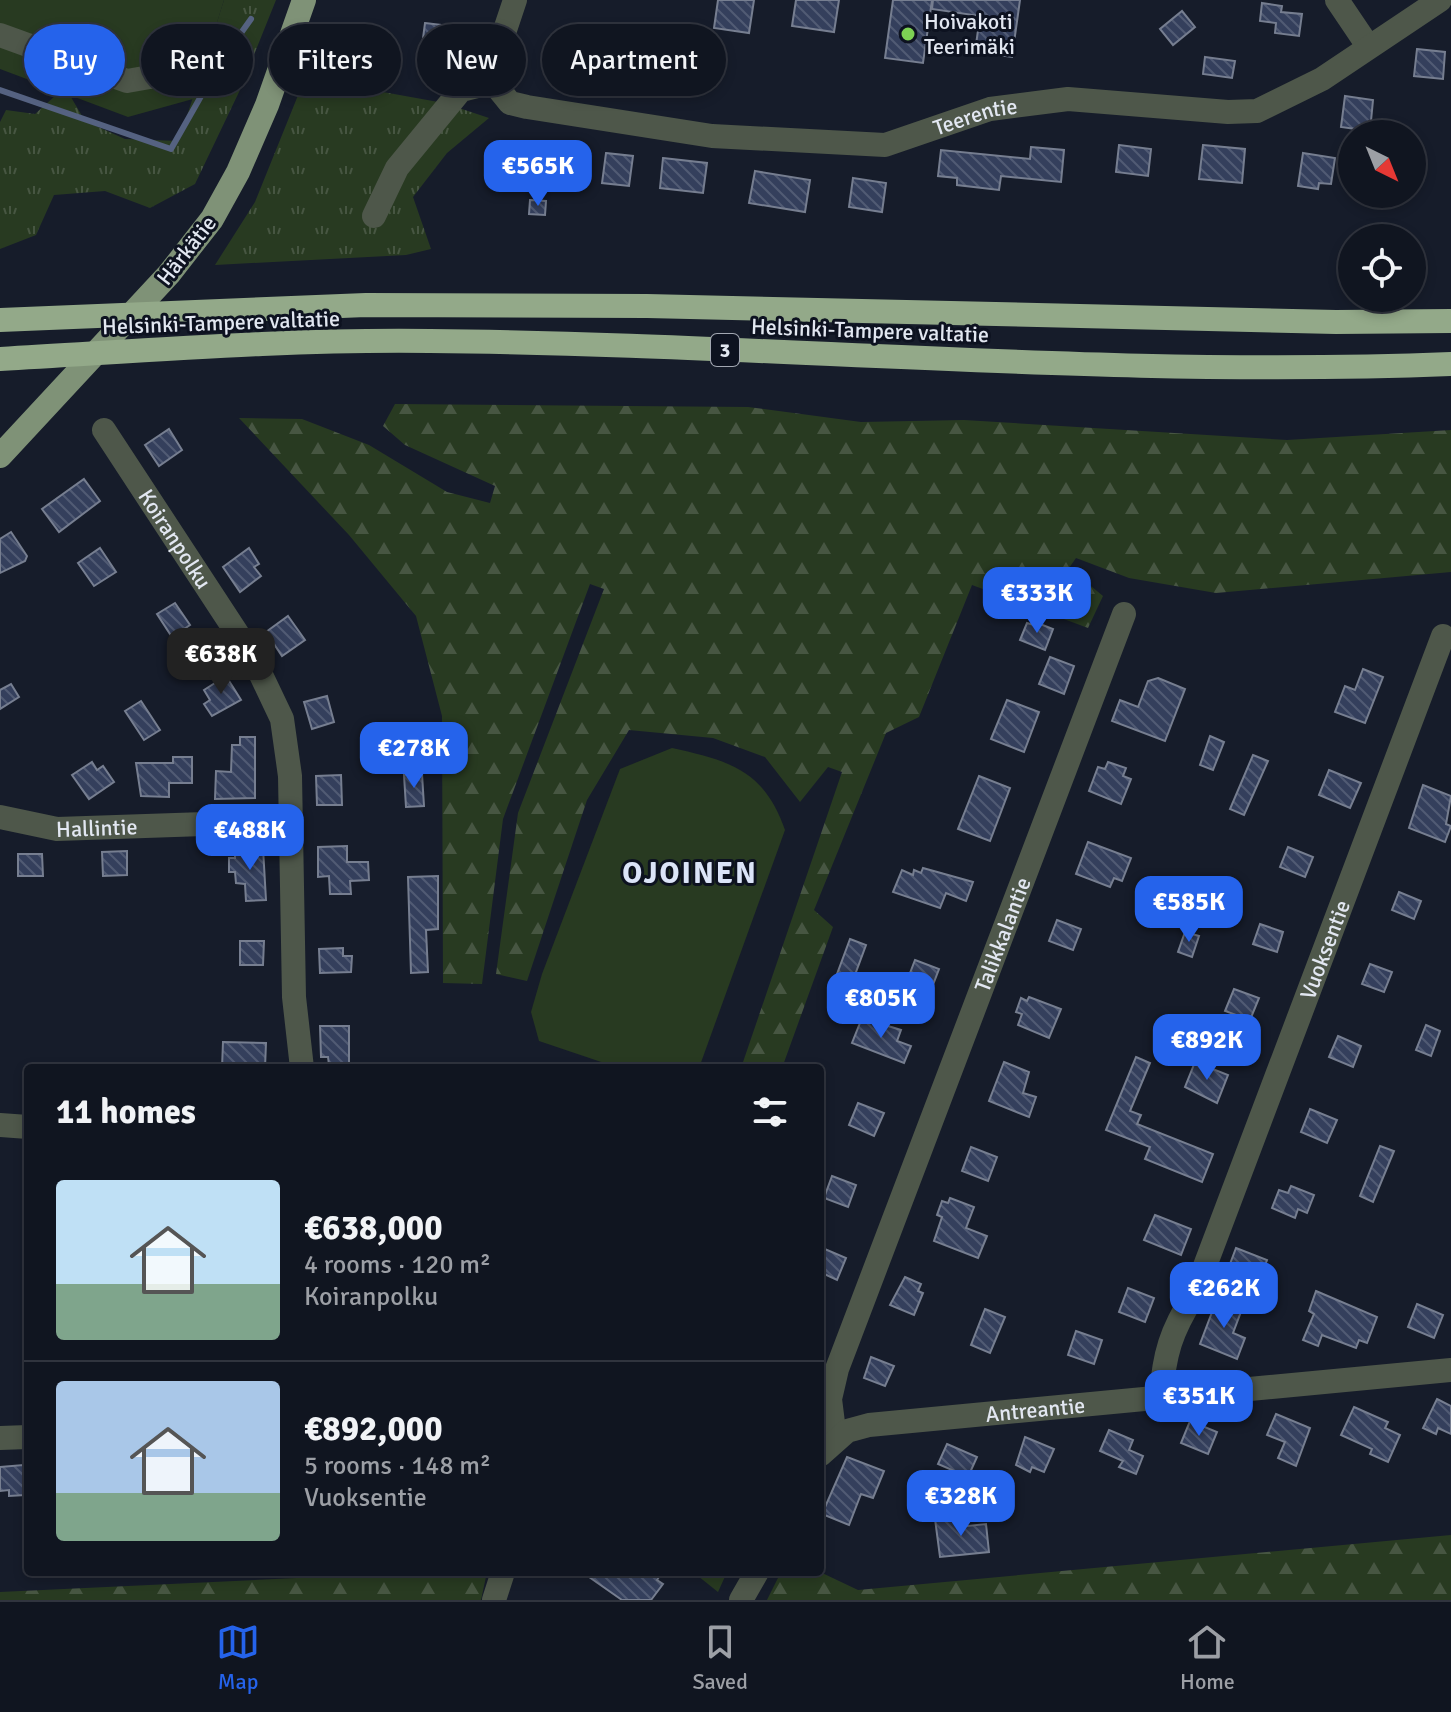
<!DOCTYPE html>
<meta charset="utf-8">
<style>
:root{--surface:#101520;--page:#1e222d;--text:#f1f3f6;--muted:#9c9fa5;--line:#30343e;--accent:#2563eb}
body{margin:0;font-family:Signika,sans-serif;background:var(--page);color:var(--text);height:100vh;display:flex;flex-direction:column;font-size:30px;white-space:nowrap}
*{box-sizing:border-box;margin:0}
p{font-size:26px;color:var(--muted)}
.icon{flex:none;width:44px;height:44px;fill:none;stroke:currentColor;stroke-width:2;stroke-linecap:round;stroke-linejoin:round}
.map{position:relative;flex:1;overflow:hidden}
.drawer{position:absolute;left:24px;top:1064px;width:800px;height:512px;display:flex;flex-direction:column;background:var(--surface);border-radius:8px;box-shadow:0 4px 12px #0003,0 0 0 2px var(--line)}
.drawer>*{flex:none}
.hud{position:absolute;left:24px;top:24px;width:800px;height:72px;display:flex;gap:16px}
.needle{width:52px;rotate:137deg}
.fabs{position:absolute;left:1338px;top:120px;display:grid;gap:16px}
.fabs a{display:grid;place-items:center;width:88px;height:88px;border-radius:50%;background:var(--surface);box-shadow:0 4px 12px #0003,0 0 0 2px var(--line);font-size:40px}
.price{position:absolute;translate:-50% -68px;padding:0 18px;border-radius:16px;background:var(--accent);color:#fff;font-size:26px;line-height:52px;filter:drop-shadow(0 2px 4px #0008)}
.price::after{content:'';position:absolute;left:50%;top:48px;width:24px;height:18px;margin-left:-12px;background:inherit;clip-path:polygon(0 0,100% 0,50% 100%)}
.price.on{background:#222;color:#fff}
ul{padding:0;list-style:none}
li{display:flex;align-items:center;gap:24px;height:200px;padding:0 32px}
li+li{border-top:2px solid var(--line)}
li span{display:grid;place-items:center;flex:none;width:224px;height:160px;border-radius:8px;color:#555}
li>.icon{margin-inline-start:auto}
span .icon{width:96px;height:96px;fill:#fffc;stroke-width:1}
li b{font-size:34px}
h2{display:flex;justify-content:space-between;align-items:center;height:96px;padding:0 32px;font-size:34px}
.chip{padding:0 28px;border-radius:36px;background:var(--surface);box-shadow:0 4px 12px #0003,0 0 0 2px var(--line);font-size:28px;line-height:72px}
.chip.on{background:var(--accent);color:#fff}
.tab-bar{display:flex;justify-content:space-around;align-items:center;height:112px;border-top:2px solid var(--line);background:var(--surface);font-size:22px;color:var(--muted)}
.tab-bar a{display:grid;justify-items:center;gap:4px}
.tab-bar .on{color:var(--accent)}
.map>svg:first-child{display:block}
.grass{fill:url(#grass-tufts)}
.forest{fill:url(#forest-firs)}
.park{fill:#283a21}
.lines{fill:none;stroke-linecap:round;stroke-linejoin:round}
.stream{stroke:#556281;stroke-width:6}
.building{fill:url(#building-back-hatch);stroke:#767e90;stroke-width:2}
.minor{stroke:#4e574a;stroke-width:24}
.major{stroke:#7f9277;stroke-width:24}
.highway{stroke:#93a989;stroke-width:24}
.poi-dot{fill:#7dd154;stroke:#0d1220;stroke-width:3}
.labels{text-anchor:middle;stroke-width:6;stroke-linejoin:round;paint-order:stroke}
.shield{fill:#0d1220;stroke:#a2a7b2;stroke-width:2}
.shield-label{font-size:20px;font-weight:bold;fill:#e2e7f1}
.poi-label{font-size:22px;fill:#e2e7f1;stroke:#0d1220;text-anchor:start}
.street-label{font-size:22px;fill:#e2e7f1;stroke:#0d1220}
.district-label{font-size:30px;font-weight:bold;letter-spacing:2px;fill:#dbe4f8;stroke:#0d1220}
</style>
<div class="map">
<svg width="1451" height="1600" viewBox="0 0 1451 1600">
<defs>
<pattern id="grass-tufts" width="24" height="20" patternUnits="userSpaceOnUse" patternTransform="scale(2)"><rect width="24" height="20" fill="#283a21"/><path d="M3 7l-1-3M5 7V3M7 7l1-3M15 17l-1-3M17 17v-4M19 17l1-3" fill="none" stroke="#475642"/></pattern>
<pattern id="forest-firs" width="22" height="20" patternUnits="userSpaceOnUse" patternTransform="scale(2)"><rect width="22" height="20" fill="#283a21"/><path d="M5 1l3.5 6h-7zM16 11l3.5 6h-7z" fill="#475642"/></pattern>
<pattern id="building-back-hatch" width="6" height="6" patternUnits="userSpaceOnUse" patternTransform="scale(2)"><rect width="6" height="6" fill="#343f5c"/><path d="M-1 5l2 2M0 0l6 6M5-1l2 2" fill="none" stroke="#515b74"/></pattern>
</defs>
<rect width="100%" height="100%" fill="#161c2a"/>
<g class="grass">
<polygon points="224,0 276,0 239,92 195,184 150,208 105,191 54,195 36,235 0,249 0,122 6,110 35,114 65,87 85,121 125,139 179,141"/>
<polygon points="305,78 444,103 489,118 447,153 413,197 431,249 406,255 215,265 255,202"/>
</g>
<g class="forest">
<polygon points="395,404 748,407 861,422 964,420 1287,440 1451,430 1451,572 1216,593 1129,578 1076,558 1069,568 1103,596 1088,628 972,585 919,717 886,733 814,910 833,927 782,1068 741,1068 842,772 828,767 800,802 765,757 713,738 629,730 587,800 527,981 496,974 518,813 604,589 590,584 503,819 482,984 443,983 442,716 416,616 349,535 239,418 302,419 369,445 447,492 490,503 495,486 405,445 383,426"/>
<polygon points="1451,1535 1451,1600 767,1600 781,1572 820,1572 858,1590"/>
<polygon points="425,1572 487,1572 481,1600 0,1600 0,1592"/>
<polygon points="693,1572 727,1572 718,1592"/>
</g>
<g class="park">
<polygon points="0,0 224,0 193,99 128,117 0,69"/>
<path d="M672,748C730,761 764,770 785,830L699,1068H619L539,1041L531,1012L542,974L620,769Z"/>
</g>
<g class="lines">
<polyline class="stream" points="0,90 171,149 221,61 251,19"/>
</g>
<g class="building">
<polygon points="718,0 754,0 749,33 714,28"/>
<polygon points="796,0 839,0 834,32 792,26"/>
<polygon points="893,0 932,0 923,63 885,58"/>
<polygon points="933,0 1020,0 1012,57 975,52 980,16 932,9"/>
<polygon points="1262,3 1282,6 1281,12 1302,14 1299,36 1275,33 1276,23 1260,21"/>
<polygon points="1182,11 1195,27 1173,45 1160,29"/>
<polygon points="425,23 451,26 447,49 422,46"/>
<polygon points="345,31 360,33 357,52 342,50"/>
<polygon points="566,34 636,48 635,52 685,58 680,90 660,91 660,94 566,75 561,70"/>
<polygon points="1417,49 1445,52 1443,79 1414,76"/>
<polygon points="1205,57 1235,61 1232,78 1203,74"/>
<polygon points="1345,96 1373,100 1370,131 1341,127"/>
<polygon points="1119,145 1151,149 1148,176 1116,172"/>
<polygon points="1203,145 1245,149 1242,183 1199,179"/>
<polygon points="1031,147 1064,150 1061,182 1001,176 999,190 957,185 957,178 938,176 941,150 1030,159"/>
<polygon points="492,150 515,153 513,174 490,171"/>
<polygon points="606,153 633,156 629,186 602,183"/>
<polygon points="1303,153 1335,158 1331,184 1319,183 1318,189 1298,186"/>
<polygon points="663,158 707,163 703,193 660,188"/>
<polygon points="755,171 810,180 805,212 749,203"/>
<polygon points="853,178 886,183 882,212 849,207"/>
<polygon points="530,200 546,201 545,215 529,214"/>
<polygon points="169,429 182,450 159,466 145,445"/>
<polygon points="84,479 100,501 59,532 42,509"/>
<polygon points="11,532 27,556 25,561 0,573 0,539"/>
<polygon points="100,548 116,572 94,586 78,563"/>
<polygon points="249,548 259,564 254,567 261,576 240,592 223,567"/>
<polygon points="175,603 190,625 172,637 157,614"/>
<polygon points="288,616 305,640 282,656 266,632"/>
<polygon points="1035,622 1053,629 1045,650 1020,640 1027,623 1034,625"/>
<polygon points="1050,657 1074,666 1064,694 1039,684"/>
<polygon points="1363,669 1383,677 1365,723 1335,712 1345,686 1355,690"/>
<polygon points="226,676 241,700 212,716 204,704 210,700 204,690"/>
<polygon points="1158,678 1185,689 1165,741 1112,721 1120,700 1138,707 1148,681"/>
<polygon points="11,684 19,697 0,709 0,690"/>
<polygon points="327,696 334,722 312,729 304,702"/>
<polygon points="1007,700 1039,712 1024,752 991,739"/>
<polygon points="141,701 160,730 144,740 125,711"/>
<polygon points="1210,736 1224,742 1213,770 1200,765"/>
<polygon points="240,737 255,737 255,798 215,799 216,771 231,772 232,745 240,745"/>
<polygon points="1253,755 1268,761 1244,815 1230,809"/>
<polygon points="173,757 192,757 192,783 169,783 169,797 141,796 136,763 173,763"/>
<polygon points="92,762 97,770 103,766 114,782 89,799 72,775"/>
<polygon points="1108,762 1126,768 1123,776 1131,779 1121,804 1089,791 1098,767 1105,769"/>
<polygon points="1329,770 1361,783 1350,808 1319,795"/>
<polygon points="422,774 424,806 406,807 404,775"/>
<polygon points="341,775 342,805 317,805 316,776"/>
<polygon points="979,776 1010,788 990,841 958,829"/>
<polygon points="1423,785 1451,796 1446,824 1451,826 1445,842 1409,828"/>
<polygon points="1088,842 1131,858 1122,881 1114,878 1110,887 1076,874"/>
<polygon points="347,846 347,862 368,862 369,880 350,881 351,894 330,894 329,876 318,877 318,847"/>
<polygon points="1288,847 1313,857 1305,877 1280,867"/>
<polygon points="263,848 266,900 246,901 245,884 236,883 235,872 229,872 229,858 235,858 235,849"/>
<polygon points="127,851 127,875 103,876 102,852"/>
<polygon points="18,854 42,854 43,876 18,876"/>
<polygon points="923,868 973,882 966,901 946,893 940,908 893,892 902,870 913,875 914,870 921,873"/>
<polygon points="438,876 438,929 426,930 428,972 411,973 408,877"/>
<polygon points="1399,892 1421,901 1414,919 1392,910"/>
<polygon points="1057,920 1081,929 1073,950 1049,941"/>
<polygon points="1260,924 1283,932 1277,952 1253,944"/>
<polygon points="1185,932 1199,936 1192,957 1178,952"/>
<polygon points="850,939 866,945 846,999 830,993"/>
<polygon points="240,941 264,941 263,965 240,965"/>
<polygon points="343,948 343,956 352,956 351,972 320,973 319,949"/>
<polygon points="915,960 939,969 931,990 907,981"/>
<polygon points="1370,964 1392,972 1384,992 1362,984"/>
<polygon points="1234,989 1259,998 1250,1020 1225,1011"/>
<polygon points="1029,997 1061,1009 1049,1038 1018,1025 1022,1014 1016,1012 1021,998 1027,1001"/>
<polygon points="862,1018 901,1030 897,1041 911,1046 904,1063 852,1043"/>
<polygon points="1426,1025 1440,1031 1431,1056 1416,1050"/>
<polygon points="320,1026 349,1026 349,1064 329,1065 328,1057 321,1057"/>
<polygon points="1338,1036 1361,1046 1353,1067 1329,1057"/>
<polygon points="223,1042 266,1043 265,1068 222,1068"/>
<polygon points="1136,1057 1150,1063 1130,1111 1141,1115 1137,1124 1213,1154 1202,1182 1145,1159 1150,1147 1106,1130"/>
<polygon points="1004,1062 1029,1072 1023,1093 1036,1097 1029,1117 989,1101"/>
<polygon points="1195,1062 1228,1075 1217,1103 1185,1087"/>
<polygon points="858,1103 884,1113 874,1136 849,1125"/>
<polygon points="1310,1109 1337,1120 1327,1143 1301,1132"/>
<polygon points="1380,1146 1394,1151 1373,1202 1360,1196"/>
<polygon points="971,1147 997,1157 988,1181 962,1171"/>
<polygon points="832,1176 856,1185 848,1207 824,1198"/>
<polygon points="1291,1186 1314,1195 1307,1213 1298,1209 1295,1218 1272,1208 1279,1190 1288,1193"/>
<polygon points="950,1198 974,1207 966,1228 987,1236 978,1258 934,1241 942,1217 937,1215 942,1201 948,1203"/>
<polygon points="1155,1215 1191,1229 1181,1255 1144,1240"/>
<polygon points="820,1247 846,1258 837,1280 820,1272"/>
<polygon points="1236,1248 1267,1260 1258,1284 1227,1272"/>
<polygon points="905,1277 921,1284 918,1291 923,1293 914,1315 890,1305"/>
<polygon points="1128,1288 1154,1298 1145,1322 1119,1312"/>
<polygon points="1316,1291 1377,1317 1367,1343 1359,1340 1356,1348 1322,1335 1318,1346 1303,1340 1314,1314 1309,1311"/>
<polygon points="1217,1299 1242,1309 1233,1333 1245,1338 1237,1359 1200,1344"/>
<polygon points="1417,1304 1443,1315 1434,1338 1408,1327"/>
<polygon points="985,1309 1005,1317 990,1353 971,1345"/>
<polygon points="1076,1331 1102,1340 1094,1364 1068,1355"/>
<polygon points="871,1357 894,1366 885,1386 864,1378"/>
<polygon points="1437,1399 1451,1406 1451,1434 1438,1428 1436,1434 1423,1428"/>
<polygon points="1354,1407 1388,1422 1385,1428 1400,1435 1388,1462 1370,1454 1372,1449 1341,1435"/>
<polygon points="1276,1414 1310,1428 1296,1466 1278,1458 1285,1442 1267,1435"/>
<polygon points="1190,1421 1217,1432 1208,1454 1181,1443"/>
<polygon points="1109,1430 1133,1440 1129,1450 1143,1456 1136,1474 1119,1467 1123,1461 1100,1451"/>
<polygon points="1025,1437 1054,1449 1044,1472 1032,1467 1030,1472 1016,1465"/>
<polygon points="947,1444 977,1457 968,1477 938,1464"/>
<polygon points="847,1457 884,1471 873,1498 861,1494 849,1525 822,1514"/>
<polygon points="23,1465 25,1495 9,1496 9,1490 0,1491 0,1467"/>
<polygon points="956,1516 958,1527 986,1524 989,1552 940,1557 935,1519"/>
<polygon points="582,1572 662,1572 657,1580 663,1584 651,1600 622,1600"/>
</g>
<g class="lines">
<g class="minor">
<polyline points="1337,0 1368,46"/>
<polyline points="0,35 127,81 161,75 172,58 176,41"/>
<path id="s1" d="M493,82L510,103L527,107L712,136L885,145L990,109L1068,99L1228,112L1257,111L1322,79L1440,0"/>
<polyline points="493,82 495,60 515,0"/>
<polyline points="374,216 397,168 461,90 493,82"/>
<path id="s2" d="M104,430L252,656L282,719L290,776L294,997L302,1068"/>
<path id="s3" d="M0,817L57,829L291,821"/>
<polyline points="0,1125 28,1127"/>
<path id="s4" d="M1161,1397C1164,1354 1171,1331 1194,1295L1443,636"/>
<polyline points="0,1438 28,1437"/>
<path id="s5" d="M835,1439L830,1399L837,1369L1124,614"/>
<path id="s6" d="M820,1455L847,1431L869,1425L1451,1370"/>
<polyline points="494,1600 503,1572"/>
<polyline points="741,1600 757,1572"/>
</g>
<polyline class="major" points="0,456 169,274 212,219 238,172 267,105 304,0"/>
<g class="highway">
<polyline points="0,320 366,305 647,306 1336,322 1451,321"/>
<path d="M0,359C143,351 287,339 430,341C770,344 1111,378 1451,364"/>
</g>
</g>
<circle class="poi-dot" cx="908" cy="34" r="8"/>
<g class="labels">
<rect class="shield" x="711" y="334" width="28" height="32" rx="6"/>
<g class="shield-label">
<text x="725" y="357">3</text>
</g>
<g class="poi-label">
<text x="924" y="29">Hoivakoti<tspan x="924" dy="25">Teerimäki</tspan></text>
</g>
<g class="street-label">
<text dy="8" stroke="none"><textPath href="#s1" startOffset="500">Teerentie</textPath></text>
<text transform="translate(186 250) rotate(-52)" y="8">Härkätie</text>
<text transform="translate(221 322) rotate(-2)" y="8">Helsinki-Tampere valtatie</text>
<text transform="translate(870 330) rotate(2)" y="8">Helsinki-Tampere valtatie</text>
<text dy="8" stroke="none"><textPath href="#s2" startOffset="130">Koiranpolku</textPath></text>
<text dy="8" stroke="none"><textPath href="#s3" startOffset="98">Hallintie</textPath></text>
<text dy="8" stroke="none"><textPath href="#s5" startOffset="536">Talikkalantie</textPath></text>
<text dy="8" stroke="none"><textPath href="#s4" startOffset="478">Vuoksentie</textPath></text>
<text dy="8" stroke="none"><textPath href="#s6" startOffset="226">Antreantie</textPath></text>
</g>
<g class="district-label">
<text x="690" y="883">OJOINEN</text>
</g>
</g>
</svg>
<div class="fabs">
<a><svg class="needle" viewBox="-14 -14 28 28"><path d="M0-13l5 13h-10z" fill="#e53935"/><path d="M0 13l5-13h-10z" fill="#9c9fa5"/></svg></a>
<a><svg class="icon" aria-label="locate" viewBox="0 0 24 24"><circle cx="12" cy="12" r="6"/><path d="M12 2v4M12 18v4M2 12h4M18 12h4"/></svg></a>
</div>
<b class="price" style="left:538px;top:208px">€565K</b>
<b class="price" style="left:1037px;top:635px">€333K</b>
<b class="price on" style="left:221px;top:696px">€638K</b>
<b class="price" style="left:414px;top:790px">€278K</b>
<b class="price" style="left:250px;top:872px">€488K</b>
<b class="price" style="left:1189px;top:944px">€585K</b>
<b class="price" style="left:881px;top:1040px">€805K</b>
<b class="price" style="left:1207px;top:1082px">€892K</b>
<b class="price" style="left:1224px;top:1330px">€262K</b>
<b class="price" style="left:1199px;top:1438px">€351K</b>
<b class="price" style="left:961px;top:1538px">€328K</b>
<div class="hud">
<a class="chip on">Buy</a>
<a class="chip">Rent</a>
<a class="chip">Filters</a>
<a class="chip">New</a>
<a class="chip">Apartment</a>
</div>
<section class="drawer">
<h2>11 homes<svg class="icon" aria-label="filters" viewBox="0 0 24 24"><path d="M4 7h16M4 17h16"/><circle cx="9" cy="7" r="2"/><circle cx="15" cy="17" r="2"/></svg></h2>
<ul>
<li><span style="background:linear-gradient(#bfe0f5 65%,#7fa58c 0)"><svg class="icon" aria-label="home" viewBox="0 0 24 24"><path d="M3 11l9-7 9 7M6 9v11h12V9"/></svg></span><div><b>€638,000</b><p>4 rooms · 120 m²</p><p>Koiranpolku</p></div></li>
<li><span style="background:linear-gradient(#a9c7e8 70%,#7fa58c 0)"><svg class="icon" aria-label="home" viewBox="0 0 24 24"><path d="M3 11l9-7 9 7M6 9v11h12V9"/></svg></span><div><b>€892,000</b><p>5 rooms · 148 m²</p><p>Vuoksentie</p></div></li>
</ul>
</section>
</div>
<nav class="tab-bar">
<a class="on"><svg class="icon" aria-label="map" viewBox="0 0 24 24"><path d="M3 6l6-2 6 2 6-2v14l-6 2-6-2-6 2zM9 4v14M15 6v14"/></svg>Map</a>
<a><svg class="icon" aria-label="saved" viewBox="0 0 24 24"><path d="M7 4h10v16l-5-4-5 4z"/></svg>Saved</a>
<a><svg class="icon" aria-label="home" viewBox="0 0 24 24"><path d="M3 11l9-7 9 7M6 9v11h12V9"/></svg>Home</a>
</nav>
